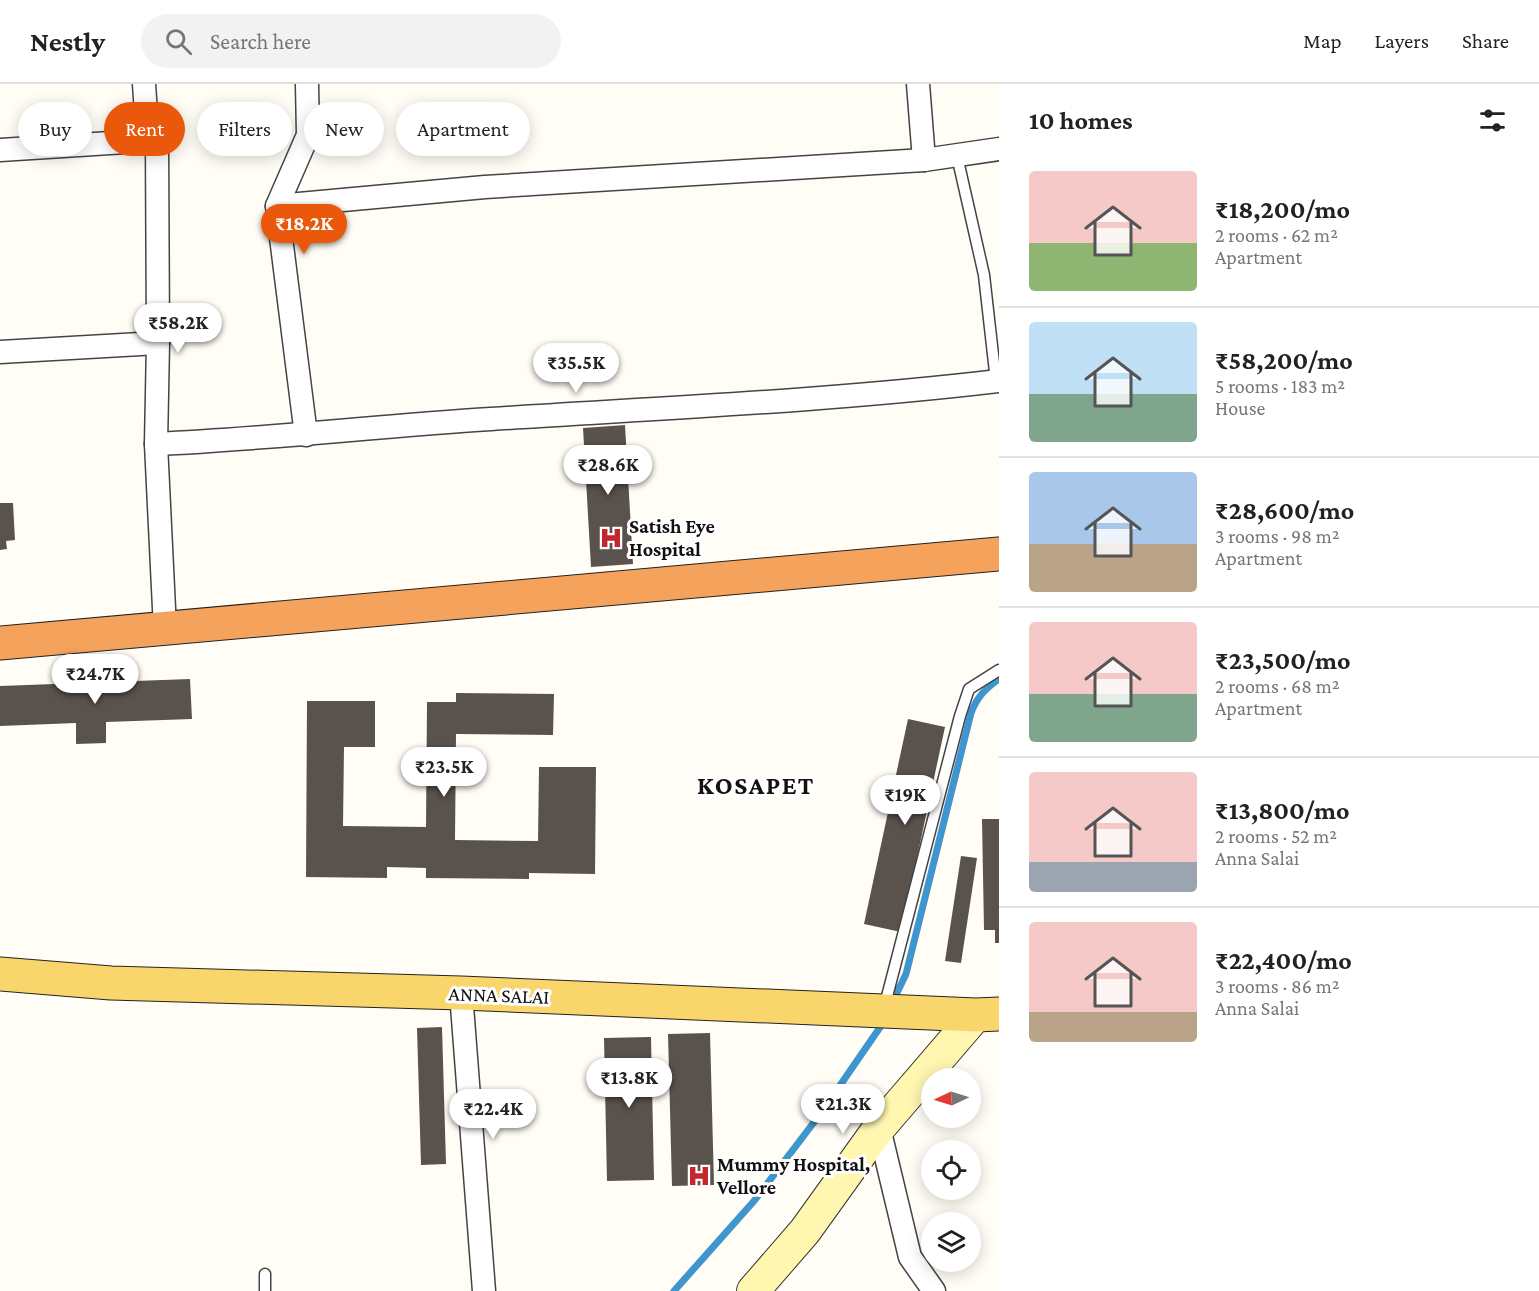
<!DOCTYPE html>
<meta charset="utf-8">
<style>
:root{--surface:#fff;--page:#f2f2f2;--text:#222;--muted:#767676;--line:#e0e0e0;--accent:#ea580c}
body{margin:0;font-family:"Crimson Pro",serif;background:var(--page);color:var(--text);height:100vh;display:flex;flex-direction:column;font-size:22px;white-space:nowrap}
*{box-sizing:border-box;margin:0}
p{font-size:20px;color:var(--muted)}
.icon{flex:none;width:33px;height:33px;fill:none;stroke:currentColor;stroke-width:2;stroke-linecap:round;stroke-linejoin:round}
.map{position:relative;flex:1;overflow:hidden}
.drawer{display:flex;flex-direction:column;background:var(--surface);width:540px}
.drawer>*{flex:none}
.guide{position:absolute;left:18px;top:18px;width:570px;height:54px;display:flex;gap:12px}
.needle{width:39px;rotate:266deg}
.tools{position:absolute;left:921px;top:984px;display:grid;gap:12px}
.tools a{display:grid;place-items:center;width:60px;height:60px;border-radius:50%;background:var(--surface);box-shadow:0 3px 15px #0003;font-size:30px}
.price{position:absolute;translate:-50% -51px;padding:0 14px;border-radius:21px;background:#fff;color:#222;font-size:20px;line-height:39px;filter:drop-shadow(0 2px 3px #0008)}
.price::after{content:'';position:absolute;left:50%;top:36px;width:18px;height:14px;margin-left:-9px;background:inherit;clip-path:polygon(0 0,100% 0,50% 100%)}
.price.on{background:var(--accent);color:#fff}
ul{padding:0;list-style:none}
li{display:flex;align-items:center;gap:18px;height:150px;padding:0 30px}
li+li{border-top:2px solid var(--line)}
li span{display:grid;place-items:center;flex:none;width:168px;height:120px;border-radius:6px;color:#555}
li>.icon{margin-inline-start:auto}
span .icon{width:72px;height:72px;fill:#fffc;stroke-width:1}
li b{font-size:26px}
h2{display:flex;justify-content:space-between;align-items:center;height:72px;padding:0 30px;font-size:26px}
.pill{padding:0 21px;border-radius:27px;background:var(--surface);box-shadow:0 3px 15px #0003;font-size:21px;line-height:54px}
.pill.on{background:var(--accent);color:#fff}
header{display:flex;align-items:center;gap:36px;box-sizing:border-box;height:84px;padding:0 30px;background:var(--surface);border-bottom:2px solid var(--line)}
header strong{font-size:28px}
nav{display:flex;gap:33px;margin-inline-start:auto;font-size:21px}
.search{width:420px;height:54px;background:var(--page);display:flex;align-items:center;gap:15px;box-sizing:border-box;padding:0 21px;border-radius:33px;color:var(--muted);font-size:22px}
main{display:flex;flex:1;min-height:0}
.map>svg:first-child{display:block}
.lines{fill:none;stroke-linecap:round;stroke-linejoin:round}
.stream{stroke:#3f96cf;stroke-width:7}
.building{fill:#5a524d}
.lane-casing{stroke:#444;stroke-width:13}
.street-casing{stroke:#444;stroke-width:25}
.secondary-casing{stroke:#333;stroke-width:34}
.primary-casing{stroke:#222;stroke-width:35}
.highway-casing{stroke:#222;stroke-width:35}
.lane{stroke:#fff;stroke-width:10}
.street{stroke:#fff;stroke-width:22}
.secondary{stroke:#fff6b0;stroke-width:32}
.primary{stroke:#f9d66b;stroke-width:33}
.highway{stroke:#f5a25d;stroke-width:33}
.labels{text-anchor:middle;stroke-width:6;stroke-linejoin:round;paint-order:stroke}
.poi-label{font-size:20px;font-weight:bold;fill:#111;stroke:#fff;text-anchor:start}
.street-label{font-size:20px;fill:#111;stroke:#fff}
.district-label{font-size:26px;font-weight:bold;letter-spacing:1.5px;fill:#111;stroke:#fff}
</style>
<header>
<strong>Nestly</strong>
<div class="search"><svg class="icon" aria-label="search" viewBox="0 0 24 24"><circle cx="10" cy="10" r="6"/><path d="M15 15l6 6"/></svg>Search here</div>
<nav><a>Map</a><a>Layers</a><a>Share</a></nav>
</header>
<main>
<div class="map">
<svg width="999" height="1207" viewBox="0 0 999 1207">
<rect width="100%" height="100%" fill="#fffdf5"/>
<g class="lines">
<g class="stream">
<path d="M894,915L906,890L971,629C977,613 985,605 999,595"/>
<polyline points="674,1207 754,1117 821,1029 883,939"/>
</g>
</g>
<g class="building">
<polygon points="625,341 633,480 591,483 583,344"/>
<polygon points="0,419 13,419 15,456 6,457 7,465 0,466"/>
<polygon points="190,595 192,635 106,638 106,659 76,660 76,639 0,642 0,602"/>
<polygon points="456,609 554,610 553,651 456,650 455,756 538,757 539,683 596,683 595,790 529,789 529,795 426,794 426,784 387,783 387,794 306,793 307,617 375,617 375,663 344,663 343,742 426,743 427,618 456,618"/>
<polygon points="908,635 945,643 901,848 864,840"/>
<polygon points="982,735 999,735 999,859 995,859 995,846 984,846"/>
<polygon points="961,772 977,774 961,879 945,877"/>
<polygon points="442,943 446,1080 421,1081 417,944"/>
<polygon points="710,949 714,1101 672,1102 668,950"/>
<polygon points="651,953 654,1096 607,1097 604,954"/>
</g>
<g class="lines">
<g class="lane-casing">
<g id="lane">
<polyline points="957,72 984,191 996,297"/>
<polyline points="884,924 960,632 969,605 999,586"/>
<polyline points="265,1207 265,1190"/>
</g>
</g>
<g class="street-casing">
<g id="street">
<polyline points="144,0 146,29 157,56 158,259 156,360 165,545"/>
<polyline points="918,0 924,76"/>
<polyline points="0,66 157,56"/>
<polyline points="277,122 485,103 924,76 999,65"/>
<polyline points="0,268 158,259"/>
<polyline points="306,351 277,122 308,51 307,0"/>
<path d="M156,360C268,355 379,342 491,335C661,324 830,317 999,297"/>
<polyline points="461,909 484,1207"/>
<polyline points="879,1044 910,1173 934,1207"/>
</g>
</g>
<g class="secondary-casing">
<polyline id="secondary" points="753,1207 805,1147 879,1044 976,931"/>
</g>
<g class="primary-casing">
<polyline id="primary" points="0,890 111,899 461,909 976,931 999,930"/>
</g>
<g class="highway-casing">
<polyline id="highway" points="0,559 999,470"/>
</g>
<use href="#lane" class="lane"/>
<use href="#street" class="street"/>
<use href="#secondary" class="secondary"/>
<use href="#primary" class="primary"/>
<use href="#highway" class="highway"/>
</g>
<defs>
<g id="hospital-bare" transform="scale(1.8)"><path d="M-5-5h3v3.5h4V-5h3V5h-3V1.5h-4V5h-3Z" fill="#c4262e" stroke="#fff" stroke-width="2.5" paint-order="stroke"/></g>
</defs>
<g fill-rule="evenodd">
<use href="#hospital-bare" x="611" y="454"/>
<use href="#hospital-bare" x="699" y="1092"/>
</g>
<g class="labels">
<g class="poi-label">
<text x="629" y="449">Satish Eye<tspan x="629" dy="23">Hospital</tspan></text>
<text x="717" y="1087">Mummy Hospital,<tspan x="717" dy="23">Vellore</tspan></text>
</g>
<g class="street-label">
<text transform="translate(499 911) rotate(2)" y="7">ANNA SALAI</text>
</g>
<g class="district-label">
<text x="756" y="710">KOSAPET</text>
</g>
</g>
</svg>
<div class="tools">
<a><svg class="needle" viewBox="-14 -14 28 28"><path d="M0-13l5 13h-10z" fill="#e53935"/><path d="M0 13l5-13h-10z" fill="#767676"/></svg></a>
<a><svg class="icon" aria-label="locate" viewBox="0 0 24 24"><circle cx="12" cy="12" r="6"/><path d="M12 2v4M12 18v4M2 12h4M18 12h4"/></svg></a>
<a><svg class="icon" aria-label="layers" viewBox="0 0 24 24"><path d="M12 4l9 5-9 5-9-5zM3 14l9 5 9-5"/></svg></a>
</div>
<b class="price on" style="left:304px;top:171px">₹18.2K</b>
<b class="price" style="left:178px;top:270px">₹58.2K</b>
<b class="price" style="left:576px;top:310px">₹35.5K</b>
<b class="price" style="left:608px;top:412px">₹28.6K</b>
<b class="price" style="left:95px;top:621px">₹24.7K</b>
<b class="price" style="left:444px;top:714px">₹23.5K</b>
<b class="price" style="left:905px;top:742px">₹19K</b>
<b class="price" style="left:629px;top:1025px">₹13.8K</b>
<b class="price" style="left:843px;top:1051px">₹21.3K</b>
<b class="price" style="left:493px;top:1056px">₹22.4K</b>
<div class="guide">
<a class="pill">Buy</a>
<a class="pill on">Rent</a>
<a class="pill">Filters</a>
<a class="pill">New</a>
<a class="pill">Apartment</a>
</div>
</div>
<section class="drawer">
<h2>10 homes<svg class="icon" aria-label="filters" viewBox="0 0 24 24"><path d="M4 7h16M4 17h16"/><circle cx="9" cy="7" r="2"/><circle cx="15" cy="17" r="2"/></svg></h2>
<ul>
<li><span style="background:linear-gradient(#f6c9c9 60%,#8fb573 0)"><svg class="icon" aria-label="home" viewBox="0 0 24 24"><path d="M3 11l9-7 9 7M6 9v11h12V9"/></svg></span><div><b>₹18,200/mo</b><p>2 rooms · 62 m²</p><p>Apartment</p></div></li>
<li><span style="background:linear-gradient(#bfe0f5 60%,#7fa58c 0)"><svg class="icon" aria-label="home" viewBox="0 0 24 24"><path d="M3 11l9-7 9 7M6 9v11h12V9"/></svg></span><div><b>₹58,200/mo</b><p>5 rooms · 183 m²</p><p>House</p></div></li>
<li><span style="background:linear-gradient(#a9c7e8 60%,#b9a48a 0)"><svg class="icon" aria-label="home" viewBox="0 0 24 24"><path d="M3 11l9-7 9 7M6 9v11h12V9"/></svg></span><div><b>₹28,600/mo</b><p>3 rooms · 98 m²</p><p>Apartment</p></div></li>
<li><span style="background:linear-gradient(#f6c9c9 60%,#7fa58c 0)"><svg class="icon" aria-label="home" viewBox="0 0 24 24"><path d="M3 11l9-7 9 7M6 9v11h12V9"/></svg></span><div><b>₹23,500/mo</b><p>2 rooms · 68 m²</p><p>Apartment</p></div></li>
<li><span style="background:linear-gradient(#f6c9c9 75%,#9aa5b1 0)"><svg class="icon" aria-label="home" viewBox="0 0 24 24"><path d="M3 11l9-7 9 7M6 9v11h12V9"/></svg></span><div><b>₹13,800/mo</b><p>2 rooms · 52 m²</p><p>Anna Salai</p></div></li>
<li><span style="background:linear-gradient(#f6c9c9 75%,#b9a48a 0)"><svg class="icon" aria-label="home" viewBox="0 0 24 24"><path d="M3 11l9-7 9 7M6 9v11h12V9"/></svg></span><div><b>₹22,400/mo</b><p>3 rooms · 86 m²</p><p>Anna Salai</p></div></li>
</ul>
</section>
</main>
